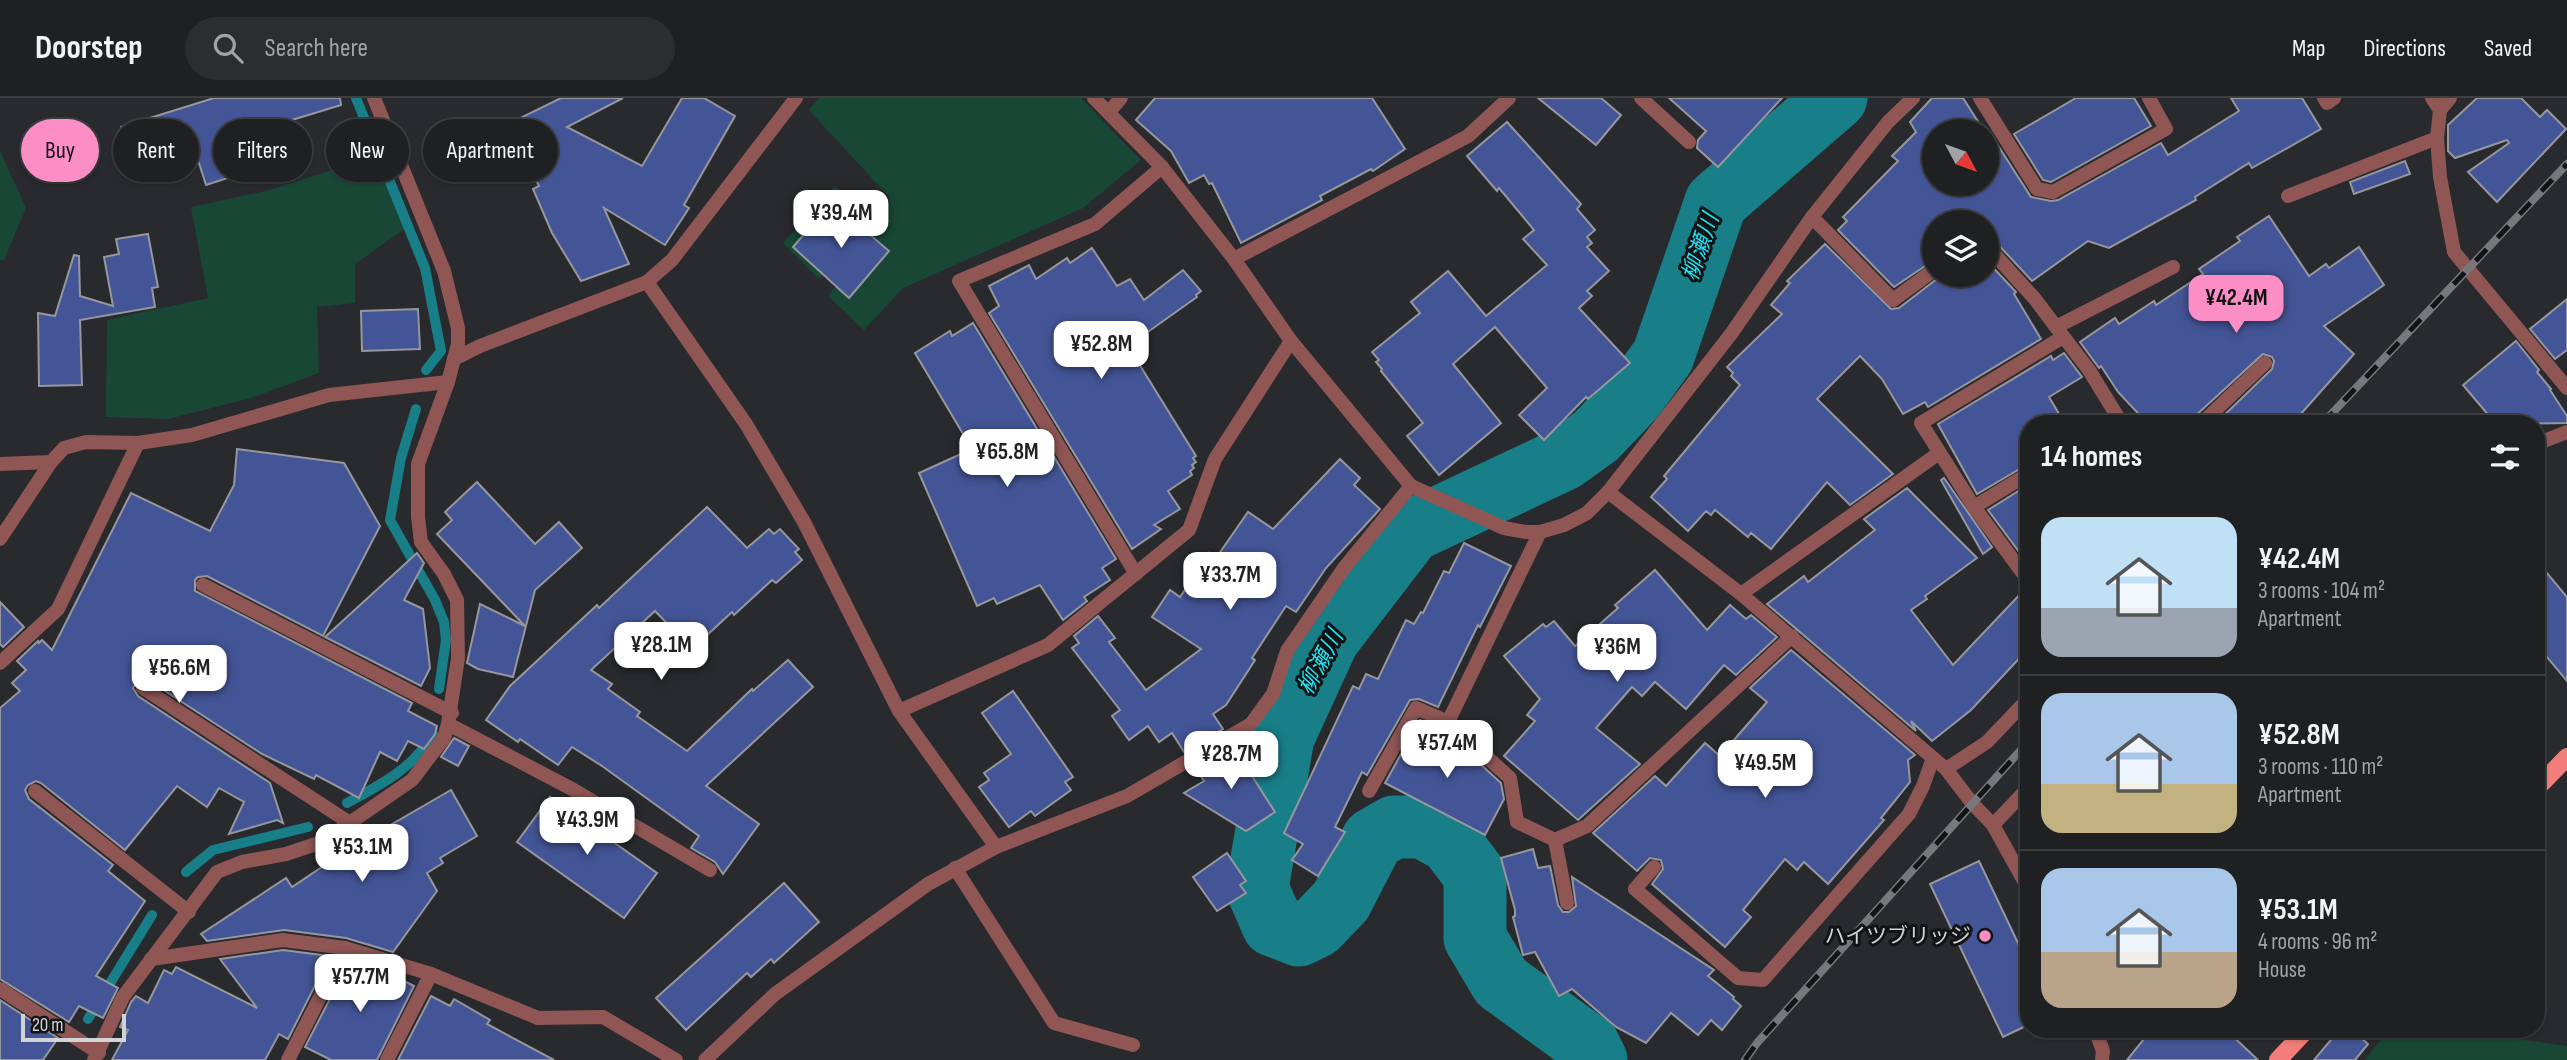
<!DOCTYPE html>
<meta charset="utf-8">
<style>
:root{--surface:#1f2022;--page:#2c2d2f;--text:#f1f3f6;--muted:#a1a3a5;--line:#3c3e40;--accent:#fb8fc5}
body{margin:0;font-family:"Sofia Sans Condensed","Noto Sans JP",sans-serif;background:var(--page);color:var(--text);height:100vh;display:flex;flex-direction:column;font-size:26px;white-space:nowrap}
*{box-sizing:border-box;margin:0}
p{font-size:23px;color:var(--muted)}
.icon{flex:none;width:38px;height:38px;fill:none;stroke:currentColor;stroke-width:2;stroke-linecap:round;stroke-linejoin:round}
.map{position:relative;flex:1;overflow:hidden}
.details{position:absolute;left:2020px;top:317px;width:525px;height:623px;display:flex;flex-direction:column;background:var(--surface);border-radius:28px;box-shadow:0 2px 5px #0004,0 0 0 2px var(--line)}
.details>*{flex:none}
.guide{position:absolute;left:21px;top:21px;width:665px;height:63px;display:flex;gap:14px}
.needle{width:46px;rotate:131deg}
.tools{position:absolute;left:1922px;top:21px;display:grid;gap:14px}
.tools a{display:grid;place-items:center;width:77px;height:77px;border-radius:50%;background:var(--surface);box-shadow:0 2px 5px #0004,0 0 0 2px var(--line);font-size:35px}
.scale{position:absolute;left:21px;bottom:18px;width:105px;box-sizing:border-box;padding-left:7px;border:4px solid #d2d3d5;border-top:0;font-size:19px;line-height:24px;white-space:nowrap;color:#d2d3d5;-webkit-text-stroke:5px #121314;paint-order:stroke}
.price{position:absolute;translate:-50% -60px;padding:0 16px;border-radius:14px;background:#fff;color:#222;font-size:23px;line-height:46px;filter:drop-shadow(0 2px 4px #0008)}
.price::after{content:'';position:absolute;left:50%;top:42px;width:21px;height:16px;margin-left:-10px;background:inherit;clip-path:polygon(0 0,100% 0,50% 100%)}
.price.on{background:var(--accent);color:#111}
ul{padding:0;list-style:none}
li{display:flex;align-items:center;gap:21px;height:175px;padding:0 21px}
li+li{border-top:2px solid var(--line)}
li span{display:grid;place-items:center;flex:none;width:196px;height:140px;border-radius:21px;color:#555}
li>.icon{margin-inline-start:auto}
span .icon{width:84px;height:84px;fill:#fffc;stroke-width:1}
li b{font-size:30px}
h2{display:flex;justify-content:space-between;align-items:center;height:84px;padding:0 21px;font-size:30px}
.pill{padding:0 24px;border-radius:32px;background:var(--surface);box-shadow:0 2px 5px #0004,0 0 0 2px var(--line);font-size:24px;line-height:63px}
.pill.on{background:var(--accent);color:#111}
header{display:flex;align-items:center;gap:42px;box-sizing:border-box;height:98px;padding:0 35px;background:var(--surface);border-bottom:2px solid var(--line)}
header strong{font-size:33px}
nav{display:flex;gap:38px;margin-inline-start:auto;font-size:24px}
.search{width:490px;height:63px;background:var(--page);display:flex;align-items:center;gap:18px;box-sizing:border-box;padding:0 24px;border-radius:38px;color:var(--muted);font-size:26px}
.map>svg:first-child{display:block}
.green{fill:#184835}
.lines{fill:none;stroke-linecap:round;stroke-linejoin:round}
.stream{stroke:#187e88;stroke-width:10}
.river{stroke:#187e88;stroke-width:63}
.building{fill:#445597;stroke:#96979c;stroke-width:2}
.service{stroke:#8f5654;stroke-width:14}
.minor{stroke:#8f5654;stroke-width:14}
.primary{stroke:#f27d7b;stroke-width:18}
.rail-casing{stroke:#77787b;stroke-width:8}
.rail{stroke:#121314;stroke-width:5;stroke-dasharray:16;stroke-linecap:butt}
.poi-dot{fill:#fb8fc5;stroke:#121314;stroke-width:2.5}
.labels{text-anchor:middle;stroke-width:6;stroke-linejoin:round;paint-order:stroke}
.poi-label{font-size:21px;fill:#d2d3d5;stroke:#121314;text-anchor:end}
.water-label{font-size:23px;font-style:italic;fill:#1ee2f4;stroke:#121314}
</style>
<header>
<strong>Doorstep</strong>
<div class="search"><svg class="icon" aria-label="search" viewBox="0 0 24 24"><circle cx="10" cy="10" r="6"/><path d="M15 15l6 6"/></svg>Search here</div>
<nav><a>Map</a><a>Directions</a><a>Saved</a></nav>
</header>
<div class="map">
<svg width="2567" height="962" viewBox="0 0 2567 962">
<rect width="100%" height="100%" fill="#292a2e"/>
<g class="green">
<polygon points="819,0 1081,0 1141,62 1083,110 903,190 864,232 828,198 872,145 890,100 809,12"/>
<polygon points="0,53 26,110 4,162 0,162"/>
<polygon points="378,57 406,130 355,166 355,205 317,209 319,275 251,300 168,321 106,319 107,222 208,200 191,109 270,92"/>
<polygon points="835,88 862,116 851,147 819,181 783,145"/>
<polygon points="2389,931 2444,931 2567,948 2567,962 2365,962"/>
</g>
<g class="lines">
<g class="stream">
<polyline points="356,0 425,170 441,253 426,272"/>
<polyline points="416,311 401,360 390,422 435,502 444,524 446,542 439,591"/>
<path d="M347,705C380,687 414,670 433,636"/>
<polyline points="186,774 213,752 308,729"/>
<polyline points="88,921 152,817"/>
</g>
<polyline class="river" points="1596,962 1589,948 1501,884 1475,840 1475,777 1450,744 1423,729 1394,729 1373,741 1341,803 1317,828 1299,837 1273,827 1257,790 1283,639 1328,541 1411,433 1564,361 1596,338 1634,298 1663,258 1716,104 1836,0"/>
</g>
<g class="building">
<polygon points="214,0 340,0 341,7 256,33 268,73 241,82 240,76 206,87 199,65 138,84 121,29"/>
<polygon points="561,0 623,0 567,29 642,68 682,0 704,0 735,18 684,107 689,110 665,147 604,110 629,166 581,183 552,135 533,91 539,88 508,26"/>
<polygon points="1155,0 1372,0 1405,51 1373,73 1371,71 1320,98 1322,102 1241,145 1212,85 1209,86 1204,77 1189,85 1171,53 1136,22"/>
<polygon points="1538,0 1601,0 1621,17 1596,47"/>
<polygon points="1669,0 1782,0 1718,69 1697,50 1698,42 1706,33"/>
<polygon points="1932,0 1963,0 1984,33 1934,33 1934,86 1986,86 1986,37 1993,48 1997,46 2031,99 2051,103 2058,102 2161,45 2168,57 2239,13 2231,0 2302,0 2321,31 2252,70 2249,65 2195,99 2196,102 2109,150 2088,143 2032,183 1993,141 1986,138 1986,124 1934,124 1934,162 1894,189 1838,132 1847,123 1843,119 1898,63 1892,58 1916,34 1910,24"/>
<polygon points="2076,0 2134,0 2151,28 2051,84 2043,82 2014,36"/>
<polygon points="2477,0 2521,0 2540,19 2547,12 2566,31 2497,104 2468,74 2509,45 2507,42 2455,60 2448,53 2448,27"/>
<polygon points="1507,24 1581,106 1577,111 1595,132 1587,139 1592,145 1587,149 1609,173 1587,193 1592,198 1579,210 1630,265 1588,301 1586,299 1544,342 1519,317 1547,290 1495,229 1453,266 1501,325 1439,377 1407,338 1423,325 1381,273 1382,271 1376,264 1379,262 1372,254 1420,215 1411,204 1448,173 1486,218 1547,167 1523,141 1534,132 1499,90 1497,93 1467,58"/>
<polygon points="2405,63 2410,76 2354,96 2350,84"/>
<polygon points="832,104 889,153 849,200 793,149"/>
<polygon points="2269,118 2309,178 2326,166 2329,170 2359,149 2384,187 2324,228 2354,256 2292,326 2215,326 2272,271 2274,263 2272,259 2263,256 2194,319 2192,326 2148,326 2118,294 2101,268 2099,270 2080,244 2115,220 2119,226 2154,203 2156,207 2203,176 2199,171 2240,143 2237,139"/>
<polygon points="148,136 158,189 152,190 155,209 80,222 82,287 39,288 38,215 55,218 74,157 79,158 80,198 113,208 104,159 119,156 116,141"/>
<polygon points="1825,146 1891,211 1899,210 1942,177 1986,177 1986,162 2016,194 2014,196 2041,241 1928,309 1925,304 1903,316 1882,281 1860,258 1817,301 1893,376 1850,407 1827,384 1771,451 1751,435 1748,439 1715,412 1711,417 1706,413 1688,433 1651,399 1667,381 1664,378 1740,287 1731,278 1733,275 1727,269 1782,216 1771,207 1790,185 1787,183"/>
<polygon points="1092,150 1117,188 1130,181 1144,202 1183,172 1201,193 1196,197 1197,199 1128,248 1196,358 1193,360 1196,364 1192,367 1194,370 1190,373 1192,377 1168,393 1180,411 1154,427 1161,431 1132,451 989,215 999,208 989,188 1029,167 1036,181 1067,160 1070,165"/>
<polygon points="2567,201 2567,252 2555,261 2530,231"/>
<polygon points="418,211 420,251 362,253 361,213"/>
<polygon points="973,225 1116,461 1102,470 1110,482 1084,499 1087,503 1063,522 1040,487 997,506 994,500 977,508 919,375 972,351 915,255 950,233 952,238"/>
<polygon points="2516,243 2539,272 2537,274 2551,291 2550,292 2567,318 2567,325 2496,326 2463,287"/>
<polygon points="2064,255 2082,279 2049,299 2065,326 2028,326 2028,366 1977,396 1938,326 2051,258 2053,262"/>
<polygon points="237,351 344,365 380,428 323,538 207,478 198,479 195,482 195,493 412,605 408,613 437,628 435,636 424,651 408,643 397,663 380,654 359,700 316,677 314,681 262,656 148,582 138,582 133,590 138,598 270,685 283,725 277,722 229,736 244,704 219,690 207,709 177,688 125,752 41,685 36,683 28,687 25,692 29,701 113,767 108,773 145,803 96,878 118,890 103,920 79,908 69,924 0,881 0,610 20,593 12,585 26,572 17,563 38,543 39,545 42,542 52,552 131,395 210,433 234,387"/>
<polygon points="1340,361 1360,380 1354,387 1380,411 1326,470 1296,514 1286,508 1252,560 1255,562 1226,607 1213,616 1223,631 1184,654 1172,635 1159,644 1148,628 1129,642 1112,618 1120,612 1072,550 1079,545 1074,538 1098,518 1115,540 1109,544 1146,592 1201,551 1152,519 1170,492 1180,499 1209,455 1214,463 1248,414 1273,431"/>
<polygon points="1944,380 1992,449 1983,456 1941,382"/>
<polygon points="477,384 535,446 559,424 582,450 535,492 513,579 478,571 467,565 480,506 525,528 437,436 452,422 445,414"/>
<polygon points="2028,387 2028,466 1988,412"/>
<polygon points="1907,390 1977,460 1925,498 1927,501 1911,512 1953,567 2025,491 2028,492 2028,551 1971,612 1932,643 1911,623 1916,633 1767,506 1804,478 1808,484 1875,432 1864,421"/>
<polygon points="707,409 747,450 769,431 774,436 780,431 799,451 795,454 802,462 776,485 772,482 734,517 732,514 692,551 655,513 591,572 612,586 608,591 640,614 637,618 687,653 752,591 753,593 788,562 813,589 706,688 759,726 723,776 715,764 691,750 699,738 602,668 572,649 558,667 520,641 518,644 486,622 510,588 597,507 599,510"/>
<polygon points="1464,445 1511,468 1480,529 1478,527 1438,609 1419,601 1410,602 1367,677 1362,674 1335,729 1345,734 1318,778 1292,762 1303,746 1284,735 1353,588 1359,591 1366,576 1378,581 1406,522 1414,526 1421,514 1423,515 1444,473 1449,475"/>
<polygon points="417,455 424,465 404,502 423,511 430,570 421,588 325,539"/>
<polygon points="2536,462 2567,499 2567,583 2536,546"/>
<polygon points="1655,472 1707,532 1730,507 1746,521 1751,517 1777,539 1736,577 1724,567 1686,611 1655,584 1642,598 1632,589 1596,630 1640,666 1578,722 1504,658 1535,623 1527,617 1540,601 1504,558 1543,526 1546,529 1554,523 1575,548 1618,510 1615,507"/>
<polygon points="0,504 24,529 3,549 0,546"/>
<polygon points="1791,552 1915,657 1908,662 1910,684 1881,720 1884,722 1828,786 1804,764 1797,772 1785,761 1743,812 1751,819 1725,849 1652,786 1663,771 1661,762 1650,760 1637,773 1593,735 1655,678 1666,688 1705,645 1720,658 1767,604 1750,590"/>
<polygon points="1013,593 1073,679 1065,684 1071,692 1035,718 1031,713 1009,729 979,689 989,682 984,675 1011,656 982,615"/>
<polygon points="1420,622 1430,627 1427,633 1448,644 1446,648 1476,662 1501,685 1504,701 1485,737 1385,685"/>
<polygon points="454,640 469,648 458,668 441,659"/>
<polygon points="1233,648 1275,714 1246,733 1184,695 1204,683 1195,670"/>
<polygon points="451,692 477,738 440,760 443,765 427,775 437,793 393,854 346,840 284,832 207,843 201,836 286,780 292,789 347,752"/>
<polygon points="550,699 657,775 624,820 517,744"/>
<polygon points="1533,751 1538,770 1550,768 1558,807 1563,814 1569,814 1576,808 1572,779 1714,872 1708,878 1734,899 1733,901 1741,908 1722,932 1711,922 1698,937 1671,915 1646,945 1616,929 1572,891 1559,898 1535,854 1523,857 1513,819 1515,818 1515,812 1501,760"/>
<polygon points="1227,755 1246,783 1240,787 1246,795 1217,813 1193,779"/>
<polygon points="1979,763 2028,866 2028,927 2003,939 1930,786"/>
<polygon points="784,785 819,824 774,865 771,861 751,879 747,875 686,932 656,900"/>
<polygon points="283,852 330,858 288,941 279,936 265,962 112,962 128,932 120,929 131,904 136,898 148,905 164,872 172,876 176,869 257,910 220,861"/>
<polygon points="350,862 383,872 414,888 377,962 331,962 305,949"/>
<polygon points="431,898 450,908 454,901 490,922 487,926 554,962 398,962"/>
<polygon points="0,902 58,940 43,962 0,962"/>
<polygon points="2152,931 2225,931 2258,962 2127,962"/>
<polygon points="2340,931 2351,931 2368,946 2355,962 2314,962"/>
</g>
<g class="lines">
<g class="service">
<polyline points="1641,0 1689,44"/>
<polyline points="1109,14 1121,0"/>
<polyline points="2288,98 2437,40"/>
<polyline points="1234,161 1468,38 1509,0"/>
<polyline points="2201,326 2265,265"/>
<polyline points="1136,476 959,183 1095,126 1162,69"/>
<polyline points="203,487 452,615"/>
<polyline points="143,590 350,725"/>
<polyline points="448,626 572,691 710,772"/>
<polyline points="1369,693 1416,610 1448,624"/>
<polyline points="1555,742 1567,805"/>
<polyline points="955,770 1054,925 1133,947"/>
<polyline points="1635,791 1654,769"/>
<polyline points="0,891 99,955"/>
<polyline points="288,962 345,850"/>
<polyline points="387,962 431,876"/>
</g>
<g class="minor">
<polyline points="1094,0 1162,69 1234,161 1291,243 1411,388 1504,430 1526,434 1540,434 1564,427 1587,415 1608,394 1741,496 1946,671 1972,705 1993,727 2028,790"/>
<polyline points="1980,0 2037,91 2053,94 2166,31 2149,0"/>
<polyline points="2324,0 2327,5 2334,0"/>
<polyline points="2432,0 2440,12"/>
<polyline points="2450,0 2440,12 2437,40 2440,79 2454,154 2567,290"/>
<polyline points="1812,119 1893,202 1934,172"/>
<polyline points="1986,147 2035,201 2056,229"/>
<polyline points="647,184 746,326 804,424 899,613 996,749"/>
<polyline points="454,261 480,248 647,184 672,162 796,0"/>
<polyline points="2122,326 2089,272 2056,229 2173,169"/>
<polyline points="2536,346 2567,334"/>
<polyline points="0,366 51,364"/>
<polyline points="1608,394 1731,236 1812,119 1888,24 1913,0"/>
<polyline points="1974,409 2028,376"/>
<polyline points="1540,434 1448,624 1510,680 1517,724 1555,742 1587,728 1792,538"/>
<polyline points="0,441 51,364 64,350 86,344 138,345 192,337 329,297 448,284"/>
<polyline points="2028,482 1974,409 1921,325 2063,239"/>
<polyline points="1741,496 1939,355"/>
<polyline points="0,565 58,511 138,345"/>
<polyline points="899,613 1048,547 1189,432 1215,361 1291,243"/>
<polyline points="1946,671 1987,644 2028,601"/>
<polyline points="35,693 189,814"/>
<polyline points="1993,727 2028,690"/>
<polyline points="1635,791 1738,880 1763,882 1909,716 1923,688 1933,660"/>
<polyline points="151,861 283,842 345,850 431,876 538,920 603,919 676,962"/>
<polyline points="2095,931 2103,953 2102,962"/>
<polyline points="94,962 123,899 217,774 242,764 286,756 322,744 412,682 444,640 448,626 458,560 457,502 444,476 421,444 418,419 418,366 448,284 458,246 458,230 444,173 374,0"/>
<polyline points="705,962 775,896 928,786 996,749 1127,698 1251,626 1273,596 1287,553 1344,470 1411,388"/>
</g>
<g class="primary">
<polyline points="2536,691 2567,659"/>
<polyline points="2278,962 2307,931"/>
</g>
<g class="rail-casing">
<g id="rail">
<polyline points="2322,326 2567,66"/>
<polyline points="1745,962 1757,945 2028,644"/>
</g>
</g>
<use href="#rail" class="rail"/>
</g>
<circle class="poi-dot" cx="1985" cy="838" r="7"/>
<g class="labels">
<g class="poi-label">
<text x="1971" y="845">ハイツブリッジ</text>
</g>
<g class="water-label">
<text transform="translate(1700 149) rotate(-71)" y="8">柳瀬川</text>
<text transform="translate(1320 564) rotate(-62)" y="8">柳瀬川</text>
</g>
</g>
</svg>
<div class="tools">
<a><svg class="needle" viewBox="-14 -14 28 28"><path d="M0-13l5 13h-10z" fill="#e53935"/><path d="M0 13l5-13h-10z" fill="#a1a3a5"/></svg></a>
<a><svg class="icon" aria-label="layers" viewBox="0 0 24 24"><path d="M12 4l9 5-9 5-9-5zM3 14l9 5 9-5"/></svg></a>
</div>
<div class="scale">20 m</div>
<b class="price" style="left:841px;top:152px">¥39.4M</b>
<b class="price on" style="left:2236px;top:237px">¥42.4M</b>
<b class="price" style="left:1101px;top:283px">¥52.8M</b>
<b class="price" style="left:1007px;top:391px">¥65.8M</b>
<b class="price" style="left:1230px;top:514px">¥33.7M</b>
<b class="price" style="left:661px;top:584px">¥28.1M</b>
<b class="price" style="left:1617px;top:586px">¥36M</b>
<b class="price" style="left:179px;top:607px">¥56.6M</b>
<b class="price" style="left:1447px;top:682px">¥57.4M</b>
<b class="price" style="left:1231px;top:693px">¥28.7M</b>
<b class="price" style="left:1765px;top:702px">¥49.5M</b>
<b class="price" style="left:587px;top:759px">¥43.9M</b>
<b class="price" style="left:362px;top:786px">¥53.1M</b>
<b class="price" style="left:360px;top:916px">¥57.7M</b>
<div class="guide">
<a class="pill on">Buy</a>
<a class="pill">Rent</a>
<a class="pill">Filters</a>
<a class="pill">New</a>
<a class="pill">Apartment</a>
</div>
<section class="details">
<h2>14 homes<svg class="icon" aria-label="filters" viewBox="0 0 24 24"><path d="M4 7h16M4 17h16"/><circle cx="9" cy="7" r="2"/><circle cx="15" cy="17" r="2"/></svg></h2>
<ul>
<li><span style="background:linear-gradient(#bfe0f5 65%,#9aa5b1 0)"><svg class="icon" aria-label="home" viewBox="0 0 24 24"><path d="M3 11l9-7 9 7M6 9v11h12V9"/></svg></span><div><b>¥42.4M</b><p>3 rooms · 104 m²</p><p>Apartment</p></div></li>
<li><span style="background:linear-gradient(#a9c7e8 65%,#c2b280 0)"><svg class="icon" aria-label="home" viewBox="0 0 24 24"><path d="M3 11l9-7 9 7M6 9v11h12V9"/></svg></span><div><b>¥52.8M</b><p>3 rooms · 110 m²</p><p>Apartment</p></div></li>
<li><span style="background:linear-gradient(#a9c7e8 60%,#b9a48a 0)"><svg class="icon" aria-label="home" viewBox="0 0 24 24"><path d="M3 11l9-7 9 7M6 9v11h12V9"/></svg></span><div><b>¥53.1M</b><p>4 rooms · 96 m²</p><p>House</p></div></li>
</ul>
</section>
</div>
